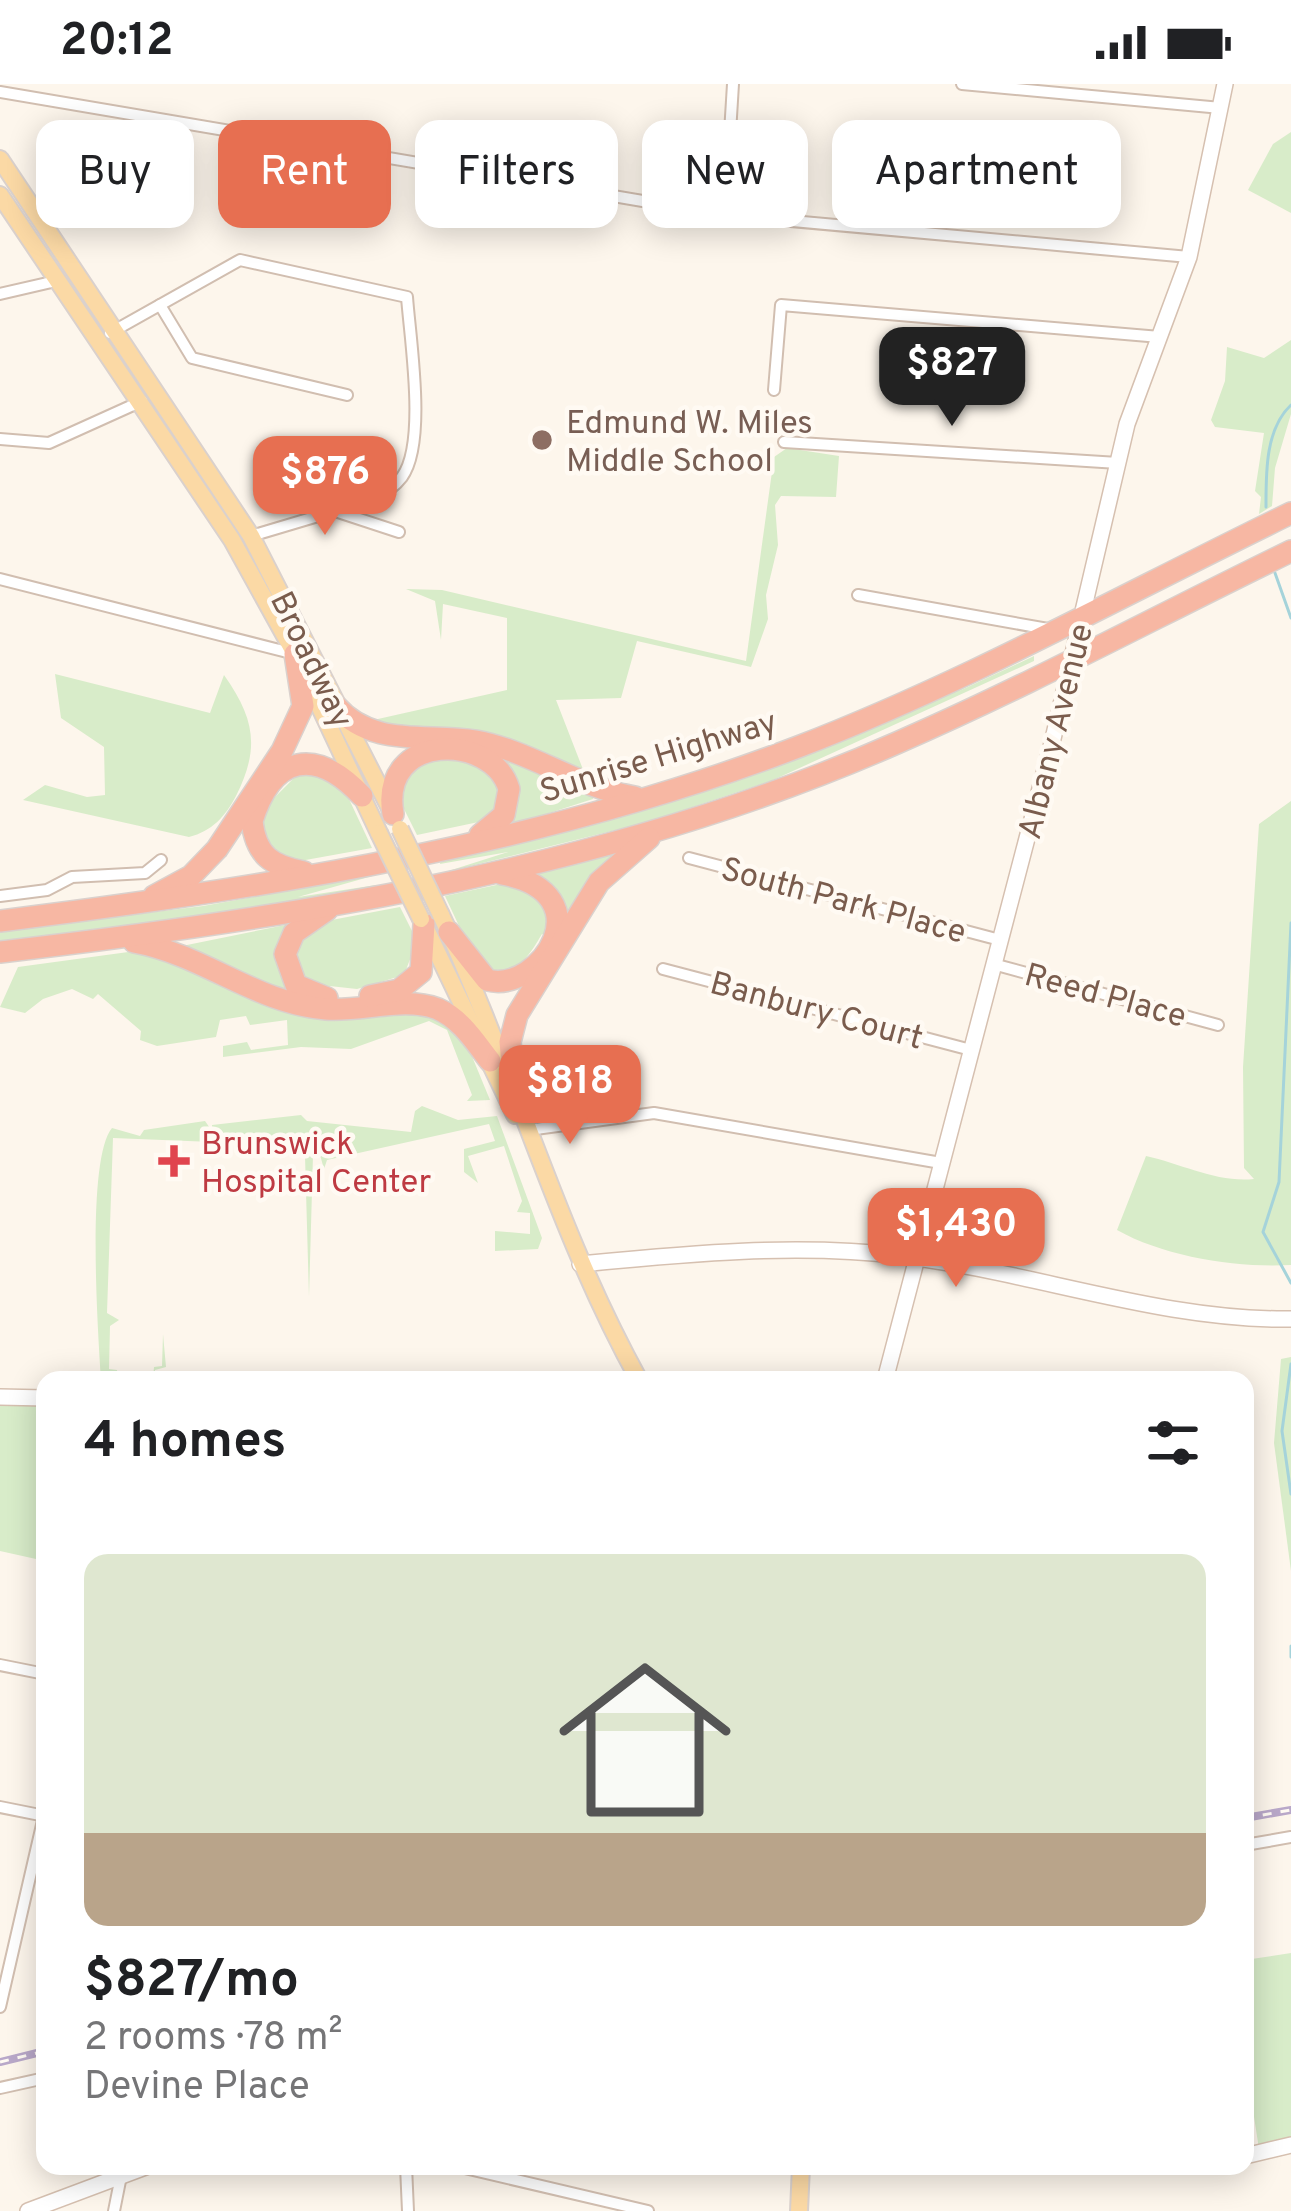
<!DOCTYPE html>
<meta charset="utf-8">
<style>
:root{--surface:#fff;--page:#f2f2f2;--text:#202124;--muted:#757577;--accent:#e76f51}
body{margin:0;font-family:Overpass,sans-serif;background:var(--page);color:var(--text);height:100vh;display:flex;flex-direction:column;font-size:45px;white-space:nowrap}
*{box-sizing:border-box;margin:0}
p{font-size:39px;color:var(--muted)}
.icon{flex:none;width:66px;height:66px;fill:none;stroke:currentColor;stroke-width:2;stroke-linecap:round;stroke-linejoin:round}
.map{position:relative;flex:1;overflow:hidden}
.panel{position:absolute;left:36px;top:1287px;width:1218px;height:804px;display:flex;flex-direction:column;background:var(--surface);border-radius:24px;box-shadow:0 6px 30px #0003}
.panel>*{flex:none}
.guide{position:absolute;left:36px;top:36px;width:1221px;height:108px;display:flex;gap:24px}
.price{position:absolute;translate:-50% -102px;padding:0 27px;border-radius:24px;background:var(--accent);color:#fff;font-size:39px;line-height:78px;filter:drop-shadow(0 3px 6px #0008)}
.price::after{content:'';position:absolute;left:50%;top:72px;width:36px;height:27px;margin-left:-18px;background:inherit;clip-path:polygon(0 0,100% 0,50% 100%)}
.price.selected{background:#222;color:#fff}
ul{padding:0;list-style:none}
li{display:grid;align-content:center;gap:24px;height:636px;padding:0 48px}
li span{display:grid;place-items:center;height:372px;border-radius:24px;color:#555}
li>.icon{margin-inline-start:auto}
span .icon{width:216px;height:216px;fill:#fffc;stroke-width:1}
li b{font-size:51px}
h2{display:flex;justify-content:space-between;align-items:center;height:144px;padding:0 48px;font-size:51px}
.chip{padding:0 42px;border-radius:24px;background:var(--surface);box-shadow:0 6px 30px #0003;font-size:42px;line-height:108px}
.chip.selected{background:var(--accent);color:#fff}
.status{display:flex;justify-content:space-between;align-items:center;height:84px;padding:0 60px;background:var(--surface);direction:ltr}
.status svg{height:33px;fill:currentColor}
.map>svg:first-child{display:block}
.green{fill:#d8ecc9}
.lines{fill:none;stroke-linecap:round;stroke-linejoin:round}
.stream{stroke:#a5d3da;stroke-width:3}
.street-casing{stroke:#d1beb0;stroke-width:14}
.secondary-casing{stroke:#d6c0b0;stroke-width:18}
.primary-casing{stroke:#dad1cd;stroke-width:20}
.highway-casing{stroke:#dad1cd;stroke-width:24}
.street{stroke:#fff;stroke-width:10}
.secondary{stroke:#fff;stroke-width:15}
.primary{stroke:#fbd9a5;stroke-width:16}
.highway{stroke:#f7b7a3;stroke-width:21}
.rail-casing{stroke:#b9a8c9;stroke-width:8}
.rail{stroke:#fffaf3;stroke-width:3;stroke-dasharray:9;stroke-linecap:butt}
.primary-bridge-casing{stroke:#dad1cd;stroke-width:20;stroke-linecap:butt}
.primary-bridge{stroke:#fbd9a5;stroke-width:16}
.education-dot{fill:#8d6e63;stroke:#fffaf3;stroke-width:4.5}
.health-dot{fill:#e0444e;stroke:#fffaf3;stroke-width:4.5}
.labels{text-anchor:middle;stroke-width:9;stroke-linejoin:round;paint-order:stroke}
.education-label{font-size:33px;fill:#785e54;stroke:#fffaf3;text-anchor:start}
.street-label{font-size:33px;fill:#7a5c4d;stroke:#fffaf3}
.health-label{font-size:33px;fill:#be3a42;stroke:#fffaf3;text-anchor:start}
</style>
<div class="status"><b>20:12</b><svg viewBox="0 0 49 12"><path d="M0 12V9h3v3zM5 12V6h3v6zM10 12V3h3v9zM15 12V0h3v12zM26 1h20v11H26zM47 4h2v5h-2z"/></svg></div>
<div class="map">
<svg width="1291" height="2127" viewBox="0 0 1291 2127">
<rect width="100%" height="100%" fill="#fdf6ec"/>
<g class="green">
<polygon points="1291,48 1291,129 1248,106 1273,60"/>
<polygon points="1291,256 1291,330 1275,384 1272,422 1259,430 1261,413 1255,407 1264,349 1215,343 1211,336 1225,297 1227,263 1264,274"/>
<polygon points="787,364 839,372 836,413 781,412 775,421 778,461 766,511 768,535 751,583 637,557 621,614 556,616 584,688 511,655 369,637 507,606 507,534 443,520 441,556 435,517 406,505 442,506 746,577 774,373"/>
<polygon points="1035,566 959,607 1034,572 1034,577 771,697 648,738 442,789 508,768 440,780 441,775 611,735 729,698"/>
<path d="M55,590L210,629L224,591C255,635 260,664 236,712C225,733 212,747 189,753L23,716L45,701L87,713L105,711L104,663L61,634Z"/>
<polygon points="502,671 593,712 593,715 506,743"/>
<polygon points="474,675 505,710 488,736 417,751 402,721 402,691 432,676"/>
<polygon points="302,686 341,698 372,764 300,777 269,773 260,728"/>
<path d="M1291,717V1181C1237,1184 1165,1173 1117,1146L1146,1072C1182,1080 1218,1099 1254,1095L1244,1084L1243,983L1259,740Z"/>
<polygon points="624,765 571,834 561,830 536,790"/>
<polygon points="376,791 298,813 376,801 376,805 0,860 0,847 203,822"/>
<path d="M501,800L547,816L546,852L542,850C526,877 519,887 487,887L474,874L445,812Z"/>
<polygon points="400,823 417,857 404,891 357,905 302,899 293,860 321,838"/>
<polygon points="300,838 289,849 294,915 182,862"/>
<polygon points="143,866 265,915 408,925 442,936 464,953 490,1016 467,1017 472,1011 447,946 429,937 351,965 301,963 223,973 223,962 247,958 251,966 288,961 287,936 250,941 246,932 220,936 216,953 157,962 140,956 141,947 98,910 93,915 72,905 43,915 25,929 0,923 18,883"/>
<path d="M422,1022L458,1036L497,1032L542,1154L538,1165L495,1167V1147L530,1150V1129L517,1128L522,1117L504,1062L468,1072L478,1099L464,1088V1065L495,1057L489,1040L327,1076L324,1085L320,1071H313L309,1213L305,1072L296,1069L308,1068V1062L113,1054L107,1229L119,1236L110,1242L109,1285L117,1286L118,1294L153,1295L154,1283L162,1282L163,1250L166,1283L155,1286V1296H101C98,1249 86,1075 112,1044L140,1052L144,1046L205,1037L212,1047V1041L301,1031L307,1037L411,1048L415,1027Z"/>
<polygon points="1291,1273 1291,1487 1274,1359 1281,1275"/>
<polygon points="0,1320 37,1321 45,1354 45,1477 0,1467"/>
<polygon points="1291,1869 1291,2056 1259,2065 1250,2007 1245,2006 1245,1876"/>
</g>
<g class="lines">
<g class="stream">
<path d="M1266,423C1266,390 1265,345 1291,321"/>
<polyline points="1275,489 1291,534"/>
<polyline points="1291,839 1279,1098 1263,1148 1291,1199"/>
<polyline points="1291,1280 1282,1347 1291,1410"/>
<polyline points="1291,1562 1291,1573"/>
</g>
<g class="street-casing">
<g id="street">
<polyline points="962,0 1221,24"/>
<polyline points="0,8 725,131 1189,173"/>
<polyline points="725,131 733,0"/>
<polyline points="0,210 56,197"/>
<polyline points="160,221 192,274 347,311"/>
<path d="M110,249L240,176L407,213C410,255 427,359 402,393C386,414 359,420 335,427"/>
<polyline points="774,306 781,221 1160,253"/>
<polyline points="0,355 49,359 142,317"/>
<polyline points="784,358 1118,379"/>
<polyline points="251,452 335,427 399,448"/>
<polyline points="0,495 295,570"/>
<polyline points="858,511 1048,545"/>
<polyline points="689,774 1000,856"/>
<polyline points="0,812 47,806 72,793 145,789 161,776"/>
<polyline points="993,880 1218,941"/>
<polyline points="663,885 971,966"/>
<polyline points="528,1046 654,1029 941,1079"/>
<polyline points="0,1581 45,1590"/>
<polyline points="0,1723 45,1732"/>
<polyline points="1245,1761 1291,1753"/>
<polyline points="0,1923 44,1732"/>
<polyline points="0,2004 45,1994"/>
<polyline points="406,2082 408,2127"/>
<polyline points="456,2082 648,2127"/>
<polyline points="114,2127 123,2082"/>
</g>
</g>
<g class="secondary-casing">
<g id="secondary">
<path d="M580,1180C685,1170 796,1159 901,1172C1030,1187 1160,1237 1291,1235"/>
<polyline points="885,1296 1052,659 1127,340 1189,173 1225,0"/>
<polyline points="0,1313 45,1314"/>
<polyline points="1245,2072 1291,2061"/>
<polyline points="28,2127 148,2082"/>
</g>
</g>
<g class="primary-casing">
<g id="primary">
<polyline points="0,75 251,452 392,728"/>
<polyline points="0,111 232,456 295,570 379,749"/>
<path d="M441,831C514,986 555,1144 639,1296"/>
<polyline points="425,843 515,1031"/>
<polyline points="799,2127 801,2082"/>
</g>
</g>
<g class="highway-casing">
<g id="highway">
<path d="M336,622C373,664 426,649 476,657C531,667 579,704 635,713"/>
<path d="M393,730C379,647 493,649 509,705L504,731L480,751"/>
<path d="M304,788C272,782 256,772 252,737C273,670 316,663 362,712"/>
<polyline points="154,812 191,792 217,765 282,667 303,622 295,570"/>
<polyline points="327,826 294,849 285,870 296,901 327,914"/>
<path d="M0,837C269,804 544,760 798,663C967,598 1128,508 1291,429"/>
<path d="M449,848L487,896C541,910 606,809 502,790"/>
<path d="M134,858C205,871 255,919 326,925C362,928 404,912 438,925C461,935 475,958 490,977"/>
<path d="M0,868C304,833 617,783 899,658C1032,600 1161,530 1291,467"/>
<polyline points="370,912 399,906 421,888 424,840"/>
<polyline points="514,1000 510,958 517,931 599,798 649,754"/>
</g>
</g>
<use href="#street" class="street"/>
<use href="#secondary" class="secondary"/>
<use href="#primary" class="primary"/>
<use href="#highway" class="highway"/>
<g class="rail-casing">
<g id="rail">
<polyline points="1245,1734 1291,1726"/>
<polyline points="0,1978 45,1967"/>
</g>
</g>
<use href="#rail" class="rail"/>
<g class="primary-bridge-casing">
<g id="primary-bridge">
<polyline points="400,745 441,831"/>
<polyline points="379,749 421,835"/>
</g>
</g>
<use href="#primary-bridge" class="primary-bridge"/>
</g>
<circle class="education-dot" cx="542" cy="356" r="12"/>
<path class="health-dot" d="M168 1059h12v12h12v12h-12v12h-12v-12h-12v-12h12z"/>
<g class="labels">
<g class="education-label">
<text x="566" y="349">Edmund W. Miles<tspan x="566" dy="38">Middle School</tspan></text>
</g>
<g class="street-label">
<text transform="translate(313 575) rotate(64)" y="12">Broadway</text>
<text transform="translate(1054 647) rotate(-76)" y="12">Albany Avenue</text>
<text transform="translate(658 671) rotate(-17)" y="12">Sunrise Highway</text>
<text transform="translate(844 815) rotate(15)" y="12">South Park Place</text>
<text transform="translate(1106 910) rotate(15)" y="12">Reed Place</text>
<text transform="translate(817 925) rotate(15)" y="12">Banbury Court</text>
</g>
<g class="health-label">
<text x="201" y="1070">Brunswick<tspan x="201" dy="38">Hospital Center</tspan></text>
</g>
</g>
</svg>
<b class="price selected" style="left:952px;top:345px">$827</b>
<b class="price" style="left:325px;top:454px">$876</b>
<b class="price" style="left:570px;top:1063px">$818</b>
<b class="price" style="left:956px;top:1206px">$1,430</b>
<div class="guide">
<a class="chip">Buy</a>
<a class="chip selected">Rent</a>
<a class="chip">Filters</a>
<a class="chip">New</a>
<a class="chip">Apartment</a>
</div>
<section class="panel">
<h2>4 homes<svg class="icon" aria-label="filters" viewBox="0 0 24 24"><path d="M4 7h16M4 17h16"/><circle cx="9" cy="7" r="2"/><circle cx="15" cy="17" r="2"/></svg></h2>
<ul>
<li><span style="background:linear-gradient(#dfe7d0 75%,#b9a48a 0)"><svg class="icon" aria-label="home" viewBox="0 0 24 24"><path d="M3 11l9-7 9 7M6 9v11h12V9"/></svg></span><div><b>$827/mo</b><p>2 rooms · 78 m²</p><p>Devine Place</p></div></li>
</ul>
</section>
</div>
